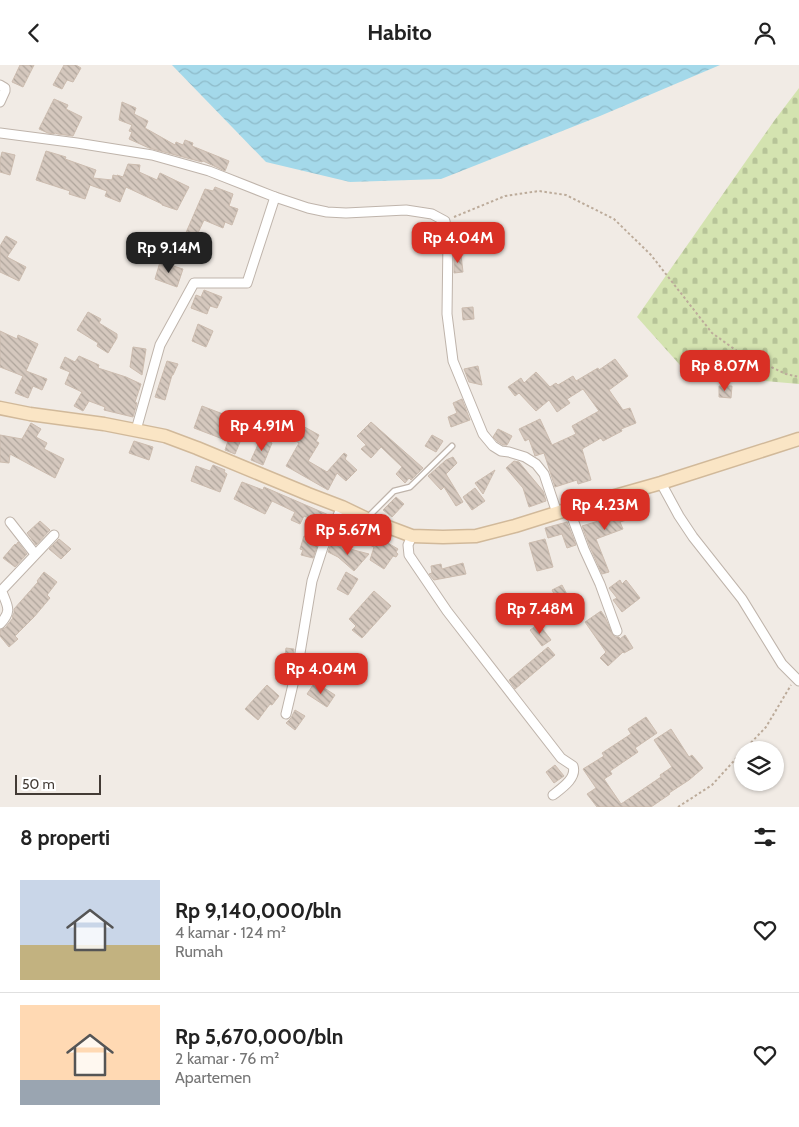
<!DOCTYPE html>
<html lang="id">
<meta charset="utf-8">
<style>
:root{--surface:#fff;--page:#f2f2f2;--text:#222;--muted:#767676;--line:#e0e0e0;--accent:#d93025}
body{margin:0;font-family:Cabin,sans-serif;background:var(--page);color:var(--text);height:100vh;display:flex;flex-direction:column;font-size:19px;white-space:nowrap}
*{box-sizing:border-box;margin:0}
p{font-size:16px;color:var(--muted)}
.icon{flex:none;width:28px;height:28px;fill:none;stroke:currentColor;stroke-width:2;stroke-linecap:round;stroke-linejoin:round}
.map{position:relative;height:742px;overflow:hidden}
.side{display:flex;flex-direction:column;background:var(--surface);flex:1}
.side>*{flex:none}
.tools{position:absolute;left:734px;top:676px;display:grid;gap:10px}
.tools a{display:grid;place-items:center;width:50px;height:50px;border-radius:50%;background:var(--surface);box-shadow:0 1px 4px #0004;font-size:25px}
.scale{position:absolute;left:15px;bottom:12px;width:86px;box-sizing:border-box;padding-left:5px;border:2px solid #433b35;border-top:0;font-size:14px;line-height:18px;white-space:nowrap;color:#433b35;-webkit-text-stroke:4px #fff;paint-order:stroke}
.price{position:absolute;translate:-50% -42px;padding:0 11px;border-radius:10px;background:var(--accent);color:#fff;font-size:16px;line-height:32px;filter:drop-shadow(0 1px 2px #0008)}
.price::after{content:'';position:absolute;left:50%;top:30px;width:15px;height:11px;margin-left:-8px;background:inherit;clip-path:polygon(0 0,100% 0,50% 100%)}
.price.on{background:#222;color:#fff}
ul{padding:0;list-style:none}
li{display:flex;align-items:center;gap:15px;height:125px;padding:0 20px}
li+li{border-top:1px solid var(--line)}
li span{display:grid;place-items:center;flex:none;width:140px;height:100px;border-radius:0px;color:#555}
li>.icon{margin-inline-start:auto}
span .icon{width:60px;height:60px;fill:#fffc;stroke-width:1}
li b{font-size:21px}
h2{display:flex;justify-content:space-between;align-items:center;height:60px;padding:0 20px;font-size:21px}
header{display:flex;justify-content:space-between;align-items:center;height:65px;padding:0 20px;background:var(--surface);font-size:22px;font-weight:800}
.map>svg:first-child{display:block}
.cemetery{fill:url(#cemetery-stones)}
.water{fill:url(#water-waves)}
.building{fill:url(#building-back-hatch);stroke:#ccbcaf}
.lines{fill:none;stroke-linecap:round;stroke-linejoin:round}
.lane-casing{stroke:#bfb4ab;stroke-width:7}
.street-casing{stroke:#bfb4ab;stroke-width:11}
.secondary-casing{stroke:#d1b99a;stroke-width:15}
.path{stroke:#bcab9a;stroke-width:2;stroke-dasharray:2.5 2.5;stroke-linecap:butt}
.lane{stroke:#fff;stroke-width:4.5}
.street{stroke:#fff;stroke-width:9}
.secondary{stroke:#fae5c5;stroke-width:12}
</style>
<header><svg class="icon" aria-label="back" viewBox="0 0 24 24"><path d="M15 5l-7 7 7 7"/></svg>Habito<svg class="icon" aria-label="person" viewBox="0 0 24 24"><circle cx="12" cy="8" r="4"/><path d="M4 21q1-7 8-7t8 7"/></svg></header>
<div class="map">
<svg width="799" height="742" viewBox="0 0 799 742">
<defs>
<pattern id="cemetery-stones" width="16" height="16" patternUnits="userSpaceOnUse" patternTransform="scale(1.25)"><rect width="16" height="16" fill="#d4e3b0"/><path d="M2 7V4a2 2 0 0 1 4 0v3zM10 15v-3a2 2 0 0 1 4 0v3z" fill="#b7c498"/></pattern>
<pattern id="water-waves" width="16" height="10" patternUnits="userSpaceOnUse" patternTransform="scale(1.25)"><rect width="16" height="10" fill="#a4d9ea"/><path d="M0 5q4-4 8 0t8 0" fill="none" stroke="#8ebbc9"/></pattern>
<pattern id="building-back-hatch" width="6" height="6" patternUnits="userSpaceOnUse" patternTransform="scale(1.25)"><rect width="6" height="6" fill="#d5c8be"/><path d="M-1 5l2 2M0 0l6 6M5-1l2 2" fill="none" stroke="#aea49b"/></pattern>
</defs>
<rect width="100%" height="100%" fill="#f1ebe5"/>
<polygon class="cemetery" points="799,23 799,319 688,309 637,252 774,56"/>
<polygon class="water" points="172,0 720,0 600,51 441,114 350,117 266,97"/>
<g class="building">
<polygon points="20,0 34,0 23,22 12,17"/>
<polygon points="64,0 76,0 81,3 73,17 67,15 62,24 53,20"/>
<polygon points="54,34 68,40 66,44 82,52 73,71 58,69 55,68 54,69 48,68 39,64"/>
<polygon points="122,37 136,43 134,49 148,56 145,63 175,80 176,77 183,80 185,75 193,78 192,81 229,96 225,106 203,96 202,97 149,83 129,74 132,67 129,66 132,60 119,55"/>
<polygon points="46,86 66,92 65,94 96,105 93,113 112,115 113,110 117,111 117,110 123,112 128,99 140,100 139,107 157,115 160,108 189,122 177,145 162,140 162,139 126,122 120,137 105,131 107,126 90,120 85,134 69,129 70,126 36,115"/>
<polygon points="2,87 15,90 10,110 0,107 0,95"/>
<polygon points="215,122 233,129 229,141 238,144 232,160 225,157 223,163 204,155 191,183 181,179 205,124 213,126"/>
<polygon points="6,171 17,177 7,192 26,202 19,216 0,207 0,181"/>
<polygon points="461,190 463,207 454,208 454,191"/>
<polygon points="160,197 183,204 177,222 155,214"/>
<polygon points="204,225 222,232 217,243 210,241 207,249 191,243 196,230 201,232"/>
<polygon points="473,242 474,254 463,255 462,243"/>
<polygon points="88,247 101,254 99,258 117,269 117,273 108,288 97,281 98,278 77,265"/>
<polygon points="198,259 213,266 206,282 192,276"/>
<polygon points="0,266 17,274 18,270 38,279 26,306 47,314 42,325 33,321 28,333 15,328 23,311 0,302"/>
<polygon points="133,282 146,284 142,310 130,302"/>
<polygon points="79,291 99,300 98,303 126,312 141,319 135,337 137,338 133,352 104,345 105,342 89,336 83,346 74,341 82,327 65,319 70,307 60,303 65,292 75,297"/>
<polygon points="615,294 628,311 609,325 623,345 630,343 636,358 621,364 622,366 603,376 601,373 582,384 591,415 578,419 577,415 555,422 544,388 535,391 529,374 525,376 519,364 540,354 552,380 576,369 572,361 599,346 583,324 567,334 570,338 557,347 549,335 536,346 519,328 515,331 508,322 521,313 524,318 536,307 550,322 556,318 558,320 573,311 576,316 598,303 599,305"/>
<polygon points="167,296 178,299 173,310 172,310 165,335 155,332"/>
<polygon points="478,301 482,320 469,317 464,304"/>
<polygon points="719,321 732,321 731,333 719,332"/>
<polygon points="462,334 470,355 451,362 448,352 457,348 453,338"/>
<polygon points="202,341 223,349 222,350 247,360 235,389 225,385 228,376 194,363"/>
<polygon points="371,357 423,403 411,415 409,413 405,418 396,409 402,402 381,382 371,393 361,384 366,380 357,371"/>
<polygon points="31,358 41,364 36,372 47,378 44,384 64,394 55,413 10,389 9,398 0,397 0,370 22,374"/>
<polygon points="301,360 319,370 316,376 319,378 308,396 327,407 344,388 347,390 345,394 357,405 346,416 337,408 328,425 286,401 299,378 293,374"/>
<polygon points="498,364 512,371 507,380 503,380 497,376 493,372"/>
<polygon points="432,370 443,376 436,387 425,381"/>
<polygon points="261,373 272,378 263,400 251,395"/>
<polygon points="134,376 153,382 149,395 129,388"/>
<polygon points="453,392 457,398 446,409 463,437 456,441 444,422 441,425 428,411 446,395"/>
<polygon points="514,396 519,397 543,426 546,436 529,442 523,423 506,403"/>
<polygon points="213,400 225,405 224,407 227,409 220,427 191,416 196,401 210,406"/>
<polygon points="495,405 483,429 475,418"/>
<polygon points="242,417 263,425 264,422 331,451 326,461 304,451 300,459 291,455 295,447 272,436 265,449 234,434"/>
<polygon points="475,423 485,436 472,445 463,432"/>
<polygon points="396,432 404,439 392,452 383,445"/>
<polygon points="626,439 630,454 620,457 623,464 596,474 609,507 602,509 590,482 582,461 608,453 605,443 614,440 615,442"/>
<polygon points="40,456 50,465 36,480 27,468"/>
<polygon points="567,457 576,480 567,483 562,469 548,473 545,463"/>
<polygon points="365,464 382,477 383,475 398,484 396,487 398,489 396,492 393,491 384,504 370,495 374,482 357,474"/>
<polygon points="304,471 319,476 313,493 301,490 303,485 300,484"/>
<polygon points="59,474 71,484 61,494 49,484"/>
<polygon points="545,474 553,502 537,506 529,478"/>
<polygon points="18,477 27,489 15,502 3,493 15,479 16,480"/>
<polygon points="331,479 369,489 354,506 338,492 328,487"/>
<polygon points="463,498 466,509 434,515 429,509 432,508 431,501 441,499 442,504"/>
<polygon points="44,507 57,517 47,530 50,533 34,552 15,571 18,574 9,582 0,571 0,565 5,563 13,553 12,552 14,548 14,544 38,517 37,516"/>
<polygon points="346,507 358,514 348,530 337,524"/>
<polygon points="620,515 622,519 626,515 640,533 622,547 613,535 617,533 609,523"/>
<polygon points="562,520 570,535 560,540 552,525"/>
<polygon points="374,526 391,541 362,573 352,565 356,561 349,554"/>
<polygon points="601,546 605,552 613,570 615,572 619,572 620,574 625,570 633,583 624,588 623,587 608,601 600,593 606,587 585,557"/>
<polygon points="539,559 551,575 542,581 530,565"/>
<polygon points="548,582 555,590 515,624 509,615"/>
<polygon points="286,583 294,584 291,600 284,599"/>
<polygon points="315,617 335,630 327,642 307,629"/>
<polygon points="267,620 279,631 272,640 270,639 258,655 245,644"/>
<polygon points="295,645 305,651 295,665 286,658 291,653"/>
<polygon points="646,652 657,668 635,683 638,687 610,706 612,709 604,714 621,739 661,712 660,710 672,702 654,675 671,664 689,692 692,690 703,703 689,715 669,728 670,729 651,742 597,742 587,729 596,723 583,704 604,691 602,688 631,669 628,664"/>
<polygon points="555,700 564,711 554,718 546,707"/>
</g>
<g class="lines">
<g class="lane-casing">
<polyline id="lane" points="367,453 394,426 410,422 452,381"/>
</g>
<g class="street-casing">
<g id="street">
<polyline points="0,20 5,23 5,26 0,37"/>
<polyline points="0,68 77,78 152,90 209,106 275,132 308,143 327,147 346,148 406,145 432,149 445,156 448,173 447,249 453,296 483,369 493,381 501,386 509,387 525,392 536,399 544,409 557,448"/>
<polyline points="136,365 160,280 194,218 247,218 275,132"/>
<polyline points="661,418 679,451 693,472 742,534 782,599 799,616"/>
<polyline points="569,444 584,484 600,519 617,566"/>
<polyline points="10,457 35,489"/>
<path d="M412,471L408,480L409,490L447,546L561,693L573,701C577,713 562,723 553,730"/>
<path d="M0,559C12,546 8,542 2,527V525L54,470"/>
<polyline points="286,649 299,594 312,516 323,482 342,442"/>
</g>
</g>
<g class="secondary-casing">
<polyline id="secondary" points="0,343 30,349 104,359 165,371 197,383 308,429 342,442 367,454 412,471 443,472 476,471 515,461 569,444 661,418 799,374"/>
</g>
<g class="path">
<polyline points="454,152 505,131 539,126 566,130 614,154 651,190 712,268 737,286 786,309 799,312"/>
<polyline points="744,685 766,662 791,620"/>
<polyline points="678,742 712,720 742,687"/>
</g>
<use href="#lane" class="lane"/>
<use href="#street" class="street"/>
<use href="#secondary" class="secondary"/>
</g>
</svg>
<div class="tools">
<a><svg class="icon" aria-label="layers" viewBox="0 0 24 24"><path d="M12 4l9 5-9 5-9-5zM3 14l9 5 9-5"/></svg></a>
</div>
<div class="scale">50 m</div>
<b class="price" style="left:458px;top:199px">Rp 4.04M</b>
<b class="price on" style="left:169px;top:209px">Rp 9.14M</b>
<b class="price" style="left:725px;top:327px">Rp 8.07M</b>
<b class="price" style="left:262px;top:387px">Rp 4.91M</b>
<b class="price" style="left:605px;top:466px">Rp 4.23M</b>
<b class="price" style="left:348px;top:491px">Rp 5.67M</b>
<b class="price" style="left:540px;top:570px">Rp 7.48M</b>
<b class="price" style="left:321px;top:630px">Rp 4.04M</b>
</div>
<section class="side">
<h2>8 properti<svg class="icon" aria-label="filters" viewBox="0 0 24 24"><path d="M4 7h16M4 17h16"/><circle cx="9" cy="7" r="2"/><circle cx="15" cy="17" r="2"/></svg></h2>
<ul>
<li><span style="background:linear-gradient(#c9d6e8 65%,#c2b280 0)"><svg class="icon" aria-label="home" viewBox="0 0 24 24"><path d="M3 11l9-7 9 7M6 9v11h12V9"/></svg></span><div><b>Rp 9,140,000/bln</b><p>4 kamar · 124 m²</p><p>Rumah</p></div><svg class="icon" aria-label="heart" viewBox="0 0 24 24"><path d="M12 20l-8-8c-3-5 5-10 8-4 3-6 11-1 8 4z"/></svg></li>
<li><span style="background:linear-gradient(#ffd9b3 75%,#9aa5b1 0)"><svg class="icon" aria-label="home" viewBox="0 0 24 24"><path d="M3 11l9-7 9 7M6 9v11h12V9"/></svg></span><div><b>Rp 5,670,000/bln</b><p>2 kamar · 76 m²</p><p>Apartemen</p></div><svg class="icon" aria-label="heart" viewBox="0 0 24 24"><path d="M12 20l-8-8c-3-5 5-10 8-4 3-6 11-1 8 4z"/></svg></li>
</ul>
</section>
